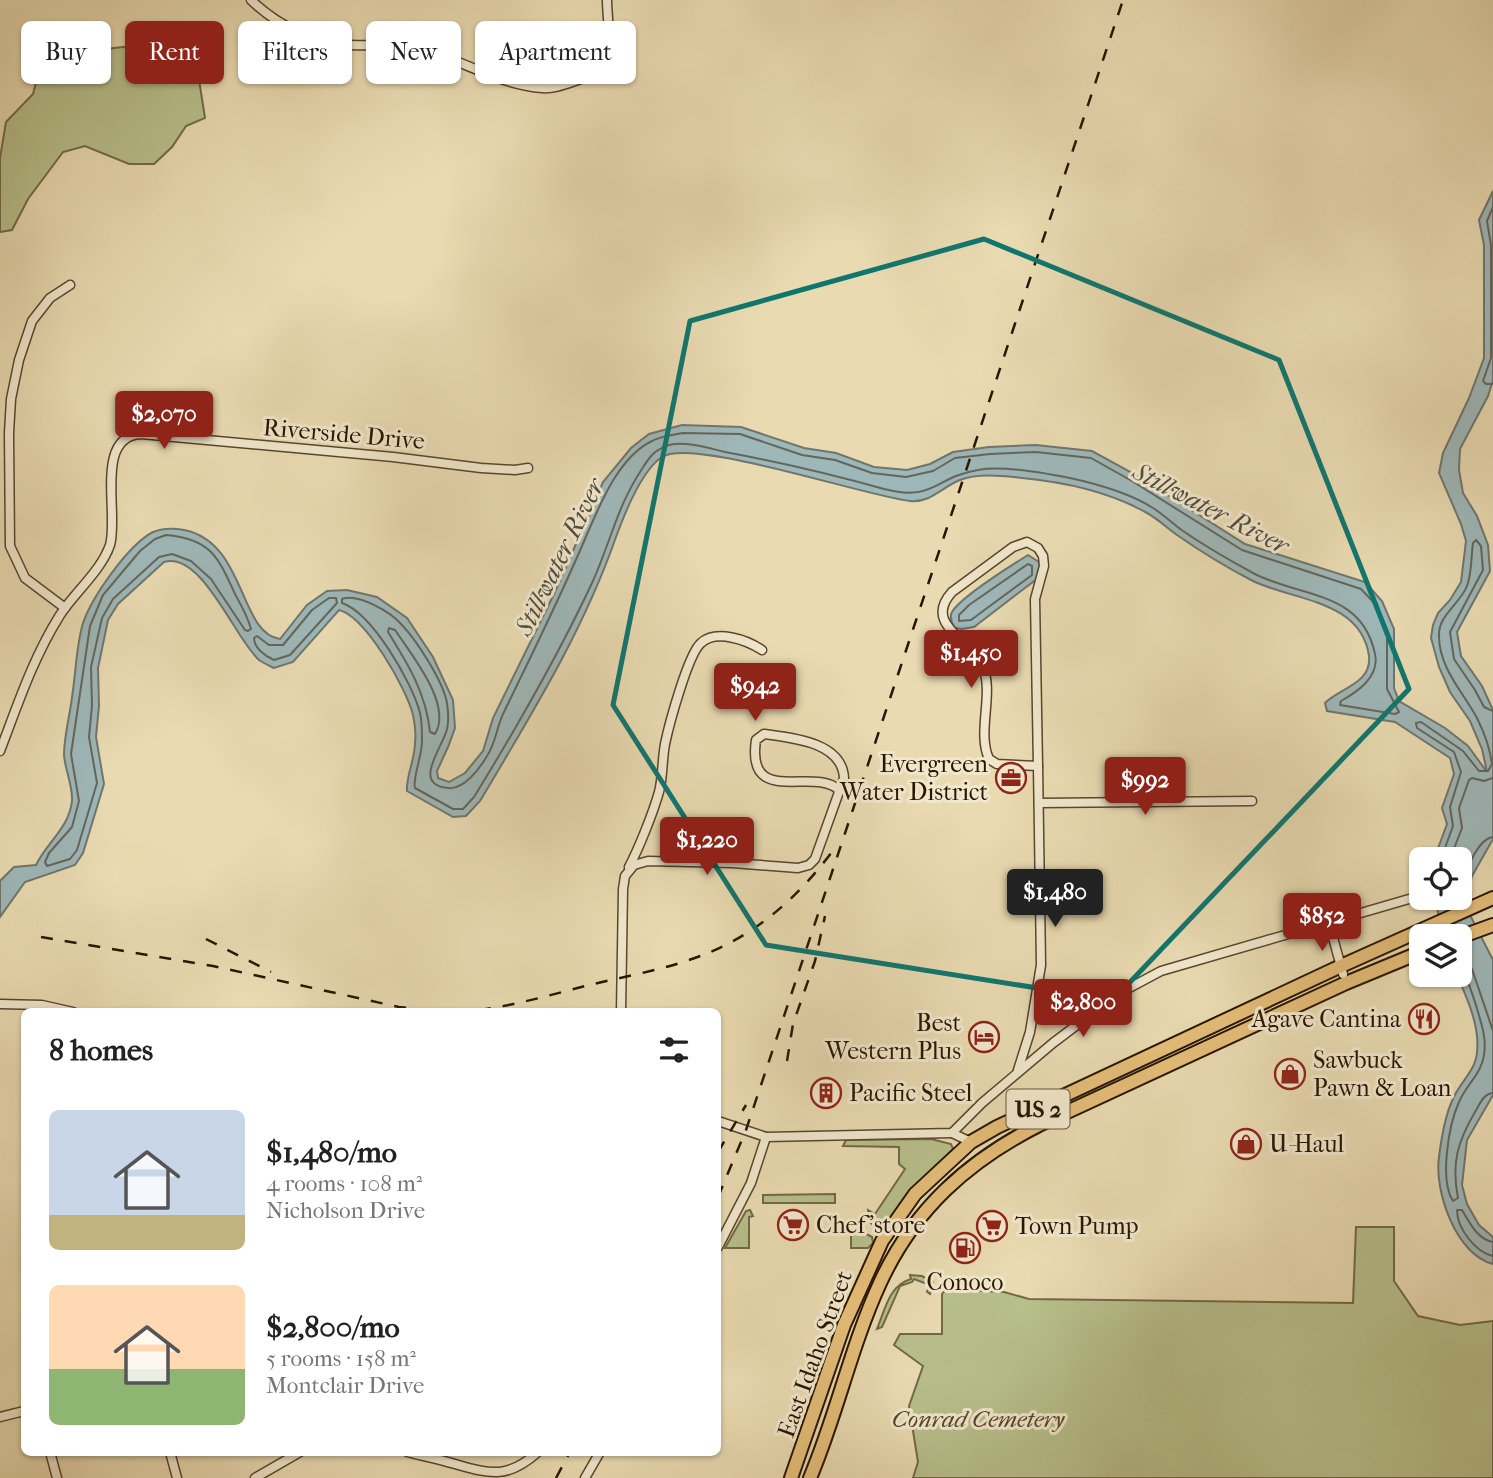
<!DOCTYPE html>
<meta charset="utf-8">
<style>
:root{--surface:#fff;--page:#f6f6f6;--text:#222;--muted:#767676;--accent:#8f2418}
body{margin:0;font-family:"IM FELL French Canon",serif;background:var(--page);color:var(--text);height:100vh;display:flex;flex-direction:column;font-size:26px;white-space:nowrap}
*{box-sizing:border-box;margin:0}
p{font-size:23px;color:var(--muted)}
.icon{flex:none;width:38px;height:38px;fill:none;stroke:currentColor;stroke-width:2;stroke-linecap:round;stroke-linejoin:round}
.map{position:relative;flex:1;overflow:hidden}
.details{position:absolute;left:21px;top:1008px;width:700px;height:448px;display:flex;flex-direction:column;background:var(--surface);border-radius:10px;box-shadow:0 2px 5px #0004}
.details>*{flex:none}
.banner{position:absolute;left:21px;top:21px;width:700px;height:63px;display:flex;gap:14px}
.tools{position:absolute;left:1409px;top:847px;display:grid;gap:14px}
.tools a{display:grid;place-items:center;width:63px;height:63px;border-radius:10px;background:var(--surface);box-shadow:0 2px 5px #0004;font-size:35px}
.price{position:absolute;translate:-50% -60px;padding:0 16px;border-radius:7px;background:var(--accent);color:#fff;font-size:23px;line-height:46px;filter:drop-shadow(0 2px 4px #0008)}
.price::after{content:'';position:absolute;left:50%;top:42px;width:21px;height:16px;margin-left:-10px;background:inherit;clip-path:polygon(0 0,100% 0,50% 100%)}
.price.current{background:#222;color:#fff}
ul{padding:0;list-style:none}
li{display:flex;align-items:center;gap:21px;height:175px;padding:0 28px}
li span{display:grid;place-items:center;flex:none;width:196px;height:140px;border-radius:10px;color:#555}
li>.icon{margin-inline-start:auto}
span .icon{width:84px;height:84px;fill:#fffc;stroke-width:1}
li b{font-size:30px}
h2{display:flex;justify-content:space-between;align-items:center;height:84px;padding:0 28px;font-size:30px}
.tag{padding:0 24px;border-radius:10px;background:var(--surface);box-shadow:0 2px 5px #0004;font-size:24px;line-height:63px}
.tag.current{background:var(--accent);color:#fff}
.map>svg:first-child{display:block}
.green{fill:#b7bf8b;stroke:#706a46;stroke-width:2}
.water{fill:#9eb7b8;stroke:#6f766e;stroke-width:2}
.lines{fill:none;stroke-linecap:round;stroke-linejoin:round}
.shore{stroke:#63665c;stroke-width:2}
.minor-casing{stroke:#58462c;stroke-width:11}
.trunk-casing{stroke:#281500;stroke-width:16}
.minor{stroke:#f1e7cc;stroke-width:8}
.trunk{stroke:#e4bd78;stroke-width:12}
.rail{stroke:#281500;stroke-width:2.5;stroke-dasharray:12 12;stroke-linecap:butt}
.marked{fill:none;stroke:#0f766e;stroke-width:5;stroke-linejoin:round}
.labels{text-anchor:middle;stroke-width:6;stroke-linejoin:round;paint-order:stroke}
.shield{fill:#f1e7cc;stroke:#64543d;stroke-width:2}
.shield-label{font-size:23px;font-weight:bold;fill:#281500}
.street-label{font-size:24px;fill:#281500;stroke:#f1e7cc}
.poi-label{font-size:24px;fill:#281500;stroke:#f1e7cc;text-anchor:start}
.park-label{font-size:24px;font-style:italic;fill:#53482a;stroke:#f1e7cc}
.water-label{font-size:26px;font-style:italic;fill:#514e40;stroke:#f1e7cc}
</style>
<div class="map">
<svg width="1493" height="1478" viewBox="0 0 1493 1478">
<rect width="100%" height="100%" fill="#e9dab1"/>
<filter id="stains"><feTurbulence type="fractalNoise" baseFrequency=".00286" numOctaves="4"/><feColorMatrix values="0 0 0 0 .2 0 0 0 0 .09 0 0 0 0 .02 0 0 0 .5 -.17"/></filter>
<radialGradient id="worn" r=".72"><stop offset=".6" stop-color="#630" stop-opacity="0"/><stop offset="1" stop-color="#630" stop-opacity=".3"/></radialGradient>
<g class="green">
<polygon points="149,46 172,51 197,67 205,118 186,126 172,147 154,164 129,164 85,146 63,152 28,199 12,230 0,232 0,158 6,122 33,94 40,67 62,54 123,47"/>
<polygon points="931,1139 951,1144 953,1149 907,1194 883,1228 875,1227 869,1221 868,1210 875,1214 905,1169 899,1164 899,1147 843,1146 846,1140"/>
<polygon points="835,1194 835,1203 763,1203 763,1195"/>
<polygon points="750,1210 753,1216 749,1217 749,1248 725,1248 746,1211"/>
<polygon points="1356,1227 1394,1227 1394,1281 1418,1316 1460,1325 1493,1321 1493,1478 913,1478 918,1462 909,1406 923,1366 894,1345 900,1334 942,1334 942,1294 946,1289 1004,1292 1029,1299 1353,1303"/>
<polygon points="846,1230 859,1230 872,1237 873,1243 868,1248 851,1248 851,1233 845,1232"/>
<path d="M910,1275L922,1276L933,1282L930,1294L927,1292L930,1285L914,1279L912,1282L900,1286L882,1327L877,1329C885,1310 889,1285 911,1279Z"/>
</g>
<g class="water">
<path d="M1493,191V380L1488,396L1460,449L1459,470L1463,493L1477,516L1488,545L1490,571L1457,632L1461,656L1482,686L1493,710V839L1472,876L1467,894L1469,913L1493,960V1095L1467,1140L1462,1185L1467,1204L1479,1225L1493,1237V1264C1456,1255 1434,1191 1439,1157C1441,1141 1446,1113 1453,1099C1459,1083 1476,1071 1477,1052C1480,1026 1467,998 1457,975H1460V936H1443L1435,898H1460V859H1434L1447,824L1442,808L1454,774L1450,758L1395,722L1327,711L1325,703C1339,688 1372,684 1369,656C1361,599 1292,601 1251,580C1226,567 1200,551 1177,535C1167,528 1158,519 1147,513C1110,492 1064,482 1022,478C1002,476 979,473 960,480C942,487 931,503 910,501C865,496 691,437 662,457C642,470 624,515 616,537C583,632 531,715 480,801L466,816L453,817L407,791C406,775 415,760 415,743C416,735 415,724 413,715C407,689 365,616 339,610L293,662L274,668C270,666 263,663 259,660C235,639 202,551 164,562L118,604L108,620L98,668L99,706L96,737L104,784L83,853L75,865L25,882L0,917V881L14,867L36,865C47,842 69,828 72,801C73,786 65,770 64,755C64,736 70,715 72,697C76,673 76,646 83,623C92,597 128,545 153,532C163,528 174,528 184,530C246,542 239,634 280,639L307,605L327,591L347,590L377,597L407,618L433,657L453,700L455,728L448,747L437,771L438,778L449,782L465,773L483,751L493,718L555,592L603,482L631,448L649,434L682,425L741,427L804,448L836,453L874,467L907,470L930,464L953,452L989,447L1036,445L1092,451L1136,475L1245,544L1365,582L1382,601L1394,629V688L1399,701L1445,728L1468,746L1487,772L1482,749L1470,721L1450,692L1439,667L1431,638L1433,625L1438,613L1450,600L1461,582L1466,541L1461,524L1439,473L1443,453L1469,398L1484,358V245L1479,220Z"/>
<path d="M1028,555L1039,562L1041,571L1038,578L974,627L962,629L954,628C952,623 949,617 952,612C960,598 1012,565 1028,555Z"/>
</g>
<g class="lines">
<g class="shore">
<polyline points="1493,207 1487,221 1491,245 1491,358 1483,381 1486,384 1493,384"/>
<path d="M683,433L740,434L802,455L835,460L872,473L906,477L933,471L955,458L990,454L1036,452L1091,458L1132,481L1242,550L1361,589L1376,605L1387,630V689L1399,712L1395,714L1340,705L1341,701C1357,692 1380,677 1375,654C1362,590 1300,598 1253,573C1229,560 1205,546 1183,531C1173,524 1164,515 1153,508C1133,495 1107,487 1083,481C1056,475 1005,465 978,470C934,477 935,502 884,489C831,474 779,462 725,452C708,448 687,441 669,445C665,446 657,450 653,454C649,458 645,464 642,469C617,506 610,544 592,583C557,658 517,727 474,797L463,809H453L415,788C412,779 423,753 422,740C422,731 422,721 420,713C412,682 372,613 342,603V599C358,593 391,612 402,625C417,641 443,681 447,703C448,710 449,721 447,729C443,747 411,785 448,788C464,790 480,768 487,756C496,743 497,725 504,712C532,654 560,598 585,539C599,507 618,457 652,441C661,436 673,435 683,433Z"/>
<path d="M166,535C211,539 218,557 235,594C241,605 248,617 251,629L248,631L245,630L211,579L191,561L172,554L159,557L113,599L102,618L91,667L92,706L89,737L97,783L77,850L70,859L47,866L45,862L49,853L72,827L79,801L71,754L90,626L103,595L140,551L155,539Z"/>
<polygon points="1028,564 1032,566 1032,575 971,620 959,621 959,615 969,605"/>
<path d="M329,598H336L337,603L290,655L274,660C265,656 254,648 254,638L257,636L269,645H283L312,610Z"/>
<path d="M389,628L395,630C411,654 453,705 435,734L430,732C426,693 408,664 388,632Z"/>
<path d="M1441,859L1453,826L1450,807L1461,772L1454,752L1417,728L1416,723L1421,722L1463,751L1479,771H1488L1492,764C1490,749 1484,732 1477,718C1463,692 1439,668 1439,636C1438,615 1460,604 1467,586C1472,573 1471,556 1473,543L1476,540L1481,546L1483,570L1450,632L1454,659L1475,690L1484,707L1493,711"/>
<polyline points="1450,859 1462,828 1459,808 1469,780 1472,778 1484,781 1493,778"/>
<path d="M1461,904C1458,887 1475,839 1493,837"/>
<polyline points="1460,959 1467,963 1472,969 1493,1031"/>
<path d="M1460,969C1468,977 1471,991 1475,1002C1480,1020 1487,1036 1484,1055C1482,1073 1466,1085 1459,1102C1449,1124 1439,1180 1453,1201L1458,1198C1451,1163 1458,1141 1475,1112C1480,1104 1483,1094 1493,1093"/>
<path d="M1493,1242C1477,1239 1470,1223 1462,1210H1457C1457,1228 1475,1252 1493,1256"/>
</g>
<g class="minor-casing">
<g id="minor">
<path d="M251,0C277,25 314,44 351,45C374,46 398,43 420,49C461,59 499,85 542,88C554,89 566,84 578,80C586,77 596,74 601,68C614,51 607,20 607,0"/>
<path d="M1027,542L1038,548L1043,556L1044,566L1035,599L1038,766L997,764L989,759C976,730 996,692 981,662C969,639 923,624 952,592L1013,547Z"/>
<polyline points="65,608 25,578 10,546 9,433 11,399 19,360 32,321 50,298 70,285"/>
<path d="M0,751C18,704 33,658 60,615C75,592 101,571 110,545C119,514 94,436 141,434L393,457L481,468L515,470L528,468"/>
<polyline points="1039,803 1252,801"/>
<path d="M629,867C639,848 653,813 659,792C663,777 662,760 665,744C669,725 688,654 701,643C716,629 747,640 762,650"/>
<polyline points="1329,923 1343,974"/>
<polyline points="0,1004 42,1005 73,1012"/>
<path d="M621,1012L623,889L625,876L634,865L648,861L733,863L798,868L809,865L815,859L844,778C842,742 793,738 764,734L756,740C746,808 813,766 839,790"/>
<polyline points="1018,1070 1030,1032 1041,965 1038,766"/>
<polyline points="718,1121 766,1137 952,1133 982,1103 1053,1043 1118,994 1161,971 1409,899"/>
<polyline points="952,1133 971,1142"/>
<polyline points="718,1247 751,1183 766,1137"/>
<polyline points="0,1417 24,1411"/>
<polyline points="50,1452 57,1478"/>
<polyline points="170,1452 177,1478"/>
<path d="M407,1452C423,1456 439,1459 455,1464C492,1475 509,1478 538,1452"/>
<polyline points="255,1478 300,1452"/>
<polyline points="585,1478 600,1452"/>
</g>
</g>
<g class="trunk-casing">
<g id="trunk">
<polyline points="1460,937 1493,925"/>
<polyline points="791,1478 844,1325 882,1241 915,1194 971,1142 997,1127 1341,966 1493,898"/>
<path d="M810,1478C837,1414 851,1346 880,1283C914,1209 968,1161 1039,1125L1346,983L1421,952"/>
</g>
</g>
<use href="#minor" class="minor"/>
<use href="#trunk" class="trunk"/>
<g class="rail">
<polyline points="41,937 213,966 399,1007 440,1012"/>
<polyline points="206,939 271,972"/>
<path d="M455,1012C499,1010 543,997 585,986C626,976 669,969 708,953C760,932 802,893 834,849"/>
<polyline points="787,1061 793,1024 815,961 825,916"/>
<polyline points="718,1152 746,1105"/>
<polyline points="718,1197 746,1130 1123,0"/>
<polyline points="556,1478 570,1452"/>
</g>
</g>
<path class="marked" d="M984,239L1279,360L1409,689L1113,1000L766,945L613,705L690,321Z"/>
<defs>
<g id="office-ring" transform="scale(1.575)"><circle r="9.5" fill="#f1e7cc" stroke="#8f2418" stroke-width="1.5"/><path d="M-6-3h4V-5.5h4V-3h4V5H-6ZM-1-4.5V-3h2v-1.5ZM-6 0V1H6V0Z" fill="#8f2418"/></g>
<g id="restaurant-ring" transform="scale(1.575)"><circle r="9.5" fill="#f1e7cc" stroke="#8f2418" stroke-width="1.5"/><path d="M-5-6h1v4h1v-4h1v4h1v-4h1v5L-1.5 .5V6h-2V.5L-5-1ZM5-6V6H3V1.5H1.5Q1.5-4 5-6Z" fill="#8f2418"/></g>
<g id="hotel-ring" transform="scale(1.575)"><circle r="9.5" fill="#f1e7cc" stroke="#8f2418" stroke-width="1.5"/><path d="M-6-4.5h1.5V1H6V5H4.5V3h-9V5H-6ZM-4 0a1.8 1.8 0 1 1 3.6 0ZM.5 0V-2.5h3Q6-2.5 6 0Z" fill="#8f2418"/></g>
<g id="shop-ring" transform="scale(1.575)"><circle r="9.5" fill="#f1e7cc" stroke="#8f2418" stroke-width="1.5"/><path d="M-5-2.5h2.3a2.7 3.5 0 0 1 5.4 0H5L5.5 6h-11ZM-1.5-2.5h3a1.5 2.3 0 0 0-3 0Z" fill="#8f2418"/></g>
<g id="building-ring" transform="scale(1.575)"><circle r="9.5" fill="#f1e7cc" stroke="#8f2418" stroke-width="1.5"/><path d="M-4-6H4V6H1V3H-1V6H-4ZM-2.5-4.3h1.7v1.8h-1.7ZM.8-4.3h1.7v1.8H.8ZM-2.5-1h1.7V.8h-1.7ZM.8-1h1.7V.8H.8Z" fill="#8f2418"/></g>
<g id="supermarket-ring" transform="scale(1.575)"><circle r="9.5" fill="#f1e7cc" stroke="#8f2418" stroke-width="1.5"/><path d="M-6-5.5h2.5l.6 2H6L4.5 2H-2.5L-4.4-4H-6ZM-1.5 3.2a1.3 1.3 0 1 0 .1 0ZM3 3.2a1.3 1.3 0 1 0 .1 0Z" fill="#8f2418"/></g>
<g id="fuel-ring" transform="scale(1.575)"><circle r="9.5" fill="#f1e7cc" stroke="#8f2418" stroke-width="1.5"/><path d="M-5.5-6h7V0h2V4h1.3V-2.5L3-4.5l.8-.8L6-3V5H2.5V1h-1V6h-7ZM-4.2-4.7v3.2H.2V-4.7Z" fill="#8f2418"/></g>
</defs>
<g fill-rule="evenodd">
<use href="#office-ring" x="1011" y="778"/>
<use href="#restaurant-ring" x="1424" y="1019"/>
<use href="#hotel-ring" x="984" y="1037"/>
<use href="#shop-ring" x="1290" y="1074"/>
<use href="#building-ring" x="826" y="1093"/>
<use href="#shop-ring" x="1246" y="1144"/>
<use href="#supermarket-ring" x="793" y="1225"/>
<use href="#supermarket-ring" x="992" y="1226"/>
<use href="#fuel-ring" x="965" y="1248"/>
</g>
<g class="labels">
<rect class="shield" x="1006.5" y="1089.5" width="63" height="39" rx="5"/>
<g class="shield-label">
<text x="1038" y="1117">US 2</text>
</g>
<g class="street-label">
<text transform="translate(344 434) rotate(5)" y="8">Riverside Drive</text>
<text transform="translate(815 1354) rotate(-70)" y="8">East Idaho Street</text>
</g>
<g class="poi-label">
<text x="988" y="772" text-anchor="end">Evergreen<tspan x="988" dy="28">Water District</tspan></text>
<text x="1401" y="1027" text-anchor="end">Agave Cantina</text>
<text x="961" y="1031" text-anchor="end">Best<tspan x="961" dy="28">Western Plus</tspan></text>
<text x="1313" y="1068">Sawbuck<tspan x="1313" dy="28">Pawn &amp; Loan</tspan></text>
<text x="849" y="1101">Pacific Steel</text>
<text x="1269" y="1152">U-Haul</text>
<text x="816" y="1233">Chef'store</text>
<text x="1015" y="1234">Town Pump</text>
<text x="965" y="1290" text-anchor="middle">Conoco</text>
</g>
<g class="park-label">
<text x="978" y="1427">Conrad Cemetery</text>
</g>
<g class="water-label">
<text transform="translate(1211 508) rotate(27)" y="9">Stillwater River</text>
<text transform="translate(559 557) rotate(-64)" y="9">Stillwater River</text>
</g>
</g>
<rect width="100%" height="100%" filter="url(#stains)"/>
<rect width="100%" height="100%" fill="url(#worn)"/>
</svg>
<div class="tools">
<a><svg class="icon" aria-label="locate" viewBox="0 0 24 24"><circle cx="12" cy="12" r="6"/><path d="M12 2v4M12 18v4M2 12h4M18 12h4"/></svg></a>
<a><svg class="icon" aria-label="layers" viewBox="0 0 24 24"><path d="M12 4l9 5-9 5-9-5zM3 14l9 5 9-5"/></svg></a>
</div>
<b class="price" style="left:164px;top:451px">$2,070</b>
<b class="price" style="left:971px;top:690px">$1,450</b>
<b class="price" style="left:755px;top:723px">$942</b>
<b class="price" style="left:1145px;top:817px">$992</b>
<b class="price" style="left:707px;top:877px">$1,220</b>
<b class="price current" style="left:1055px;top:929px">$1,480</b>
<b class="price" style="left:1322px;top:953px">$852</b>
<b class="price" style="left:1083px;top:1039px">$2,800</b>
<div class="banner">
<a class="tag">Buy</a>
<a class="tag current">Rent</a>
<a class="tag">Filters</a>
<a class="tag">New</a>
<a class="tag">Apartment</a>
</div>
<section class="details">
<h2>8 homes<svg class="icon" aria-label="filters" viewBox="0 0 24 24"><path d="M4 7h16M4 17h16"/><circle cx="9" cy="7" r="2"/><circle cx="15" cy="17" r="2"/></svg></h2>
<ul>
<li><span style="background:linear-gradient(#c9d6e8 75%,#c2b280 0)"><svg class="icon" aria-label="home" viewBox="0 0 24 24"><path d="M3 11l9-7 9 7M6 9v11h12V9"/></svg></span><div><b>$1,480/mo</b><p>4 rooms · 108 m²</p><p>Nicholson Drive</p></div></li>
<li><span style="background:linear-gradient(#ffd9b3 60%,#8fb573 0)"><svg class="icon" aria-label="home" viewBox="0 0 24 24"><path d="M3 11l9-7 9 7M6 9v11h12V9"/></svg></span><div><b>$2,800/mo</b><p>5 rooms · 158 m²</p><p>Montclair Drive</p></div></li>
</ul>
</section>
</div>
